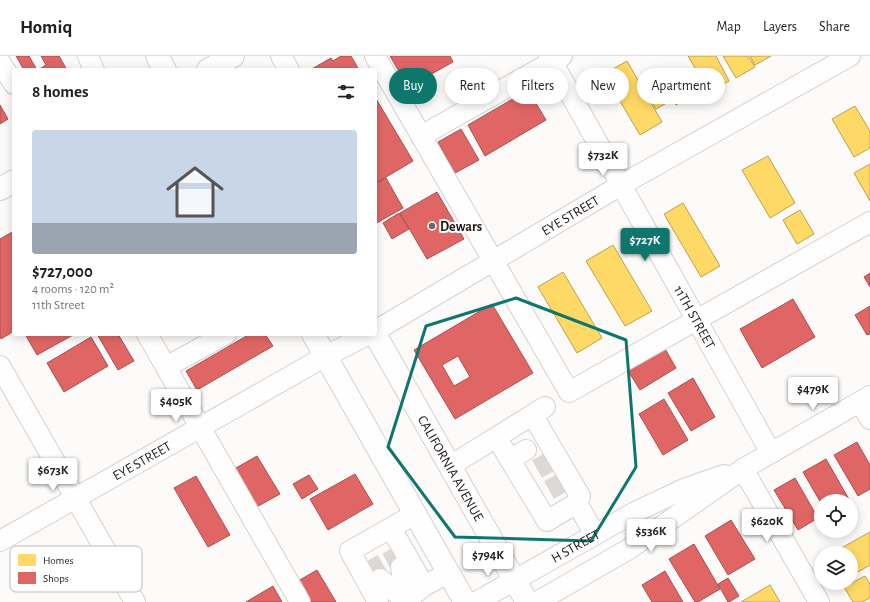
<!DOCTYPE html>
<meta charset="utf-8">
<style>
:root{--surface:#fff;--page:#f6f6f6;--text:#202124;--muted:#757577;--line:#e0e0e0;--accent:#0f766e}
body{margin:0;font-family:"Alegreya Sans",sans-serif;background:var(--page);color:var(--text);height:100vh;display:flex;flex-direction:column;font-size:15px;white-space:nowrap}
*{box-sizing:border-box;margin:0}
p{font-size:13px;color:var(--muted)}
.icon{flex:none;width:22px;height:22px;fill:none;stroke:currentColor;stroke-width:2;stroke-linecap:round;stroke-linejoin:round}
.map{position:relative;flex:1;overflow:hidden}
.panel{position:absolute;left:12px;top:12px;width:365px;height:268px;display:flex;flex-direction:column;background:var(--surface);border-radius:4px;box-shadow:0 2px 10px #0003}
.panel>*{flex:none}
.hud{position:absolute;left:389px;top:12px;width:380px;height:36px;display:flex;gap:8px}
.buttons{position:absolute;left:814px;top:438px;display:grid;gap:8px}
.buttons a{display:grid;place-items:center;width:44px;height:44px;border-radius:50%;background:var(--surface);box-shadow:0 2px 10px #0003;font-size:20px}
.price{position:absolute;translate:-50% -34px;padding:0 9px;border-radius:4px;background:#fff;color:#222;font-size:13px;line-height:26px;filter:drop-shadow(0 1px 2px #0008)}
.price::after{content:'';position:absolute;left:50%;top:24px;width:12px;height:9px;margin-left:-6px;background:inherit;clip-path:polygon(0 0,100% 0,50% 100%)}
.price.on{background:var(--accent);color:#fff}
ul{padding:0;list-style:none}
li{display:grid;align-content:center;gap:8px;height:212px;padding:0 20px}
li+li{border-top:1px solid var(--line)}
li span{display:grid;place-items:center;height:124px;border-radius:4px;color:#555}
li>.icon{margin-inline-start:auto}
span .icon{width:72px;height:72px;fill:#fffc;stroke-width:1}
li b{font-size:17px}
h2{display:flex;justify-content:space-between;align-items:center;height:48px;padding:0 20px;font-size:17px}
.pill{padding:0 14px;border-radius:18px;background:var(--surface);box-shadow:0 2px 10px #0003;font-size:14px;line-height:36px}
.pill.on{background:var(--accent);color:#fff}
header{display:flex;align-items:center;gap:24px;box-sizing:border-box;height:56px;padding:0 20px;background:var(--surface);border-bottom:1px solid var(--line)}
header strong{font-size:19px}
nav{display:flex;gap:22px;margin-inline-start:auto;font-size:14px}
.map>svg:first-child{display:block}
.homes{fill:#ffd966;stroke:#bca04f}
.shops{fill:#e06666;stroke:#a7504f;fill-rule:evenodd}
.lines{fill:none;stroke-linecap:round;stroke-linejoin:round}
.minor-tunnel{stroke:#dcd9d7;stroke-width:20;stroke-dasharray:20 10;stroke-linecap:butt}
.minor-casing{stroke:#d5d1ce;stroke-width:22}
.major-casing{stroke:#d5d1ce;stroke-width:24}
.minor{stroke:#fffefe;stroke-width:20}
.major{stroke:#fffefe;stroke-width:22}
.marked{fill:none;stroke:#0f766e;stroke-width:3;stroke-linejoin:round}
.poi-dot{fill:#6e6967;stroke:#fff;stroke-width:1.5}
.labels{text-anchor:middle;stroke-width:4;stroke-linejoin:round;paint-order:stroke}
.street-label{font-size:14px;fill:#211b18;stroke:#fff}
.poi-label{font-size:14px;font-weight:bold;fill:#211b18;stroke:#fff;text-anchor:start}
.key{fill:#fff;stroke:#bcbbba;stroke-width:1}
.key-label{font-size:11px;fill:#211b18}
</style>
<header>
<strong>Homiq</strong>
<nav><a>Map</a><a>Layers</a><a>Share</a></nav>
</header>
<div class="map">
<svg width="870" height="546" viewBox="0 0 870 546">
<rect width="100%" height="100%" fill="#fdfbf9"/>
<g class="homes">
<polygon points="688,0 716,0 729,25 709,36"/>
<polygon points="723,0 748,0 755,11 736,22"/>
<polygon points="750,0 771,0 755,9"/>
<polygon points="627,5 662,66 640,79 604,18"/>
<polygon points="679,17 692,39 676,49 662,26"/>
<polygon points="659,22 672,44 656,53 643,31"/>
<polygon points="855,50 870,75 870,92 854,101 832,63"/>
<polygon points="768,100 795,147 770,162 742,114"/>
<polygon points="870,108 870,145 854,117"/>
<polygon points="683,147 720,210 701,221 664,158"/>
<polygon points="800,154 814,178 797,188 783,164"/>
<polygon points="613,189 652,255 625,270 586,205"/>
<polygon points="563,216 602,282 577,297 538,231"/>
<polygon points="870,476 870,509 851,520 851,497 837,497 836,495"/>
<polygon points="865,520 870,528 870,542 862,546 853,546 844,531"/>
<polygon points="770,529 780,546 741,546"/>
</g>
<g class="shops">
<polygon points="16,0 29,0 37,14 24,14"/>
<polygon points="41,0 59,0 67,14 38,14 46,9"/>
<polygon points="341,0 351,0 359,14 310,14 331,2 333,5"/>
<polygon points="390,0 450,0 453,6 408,31"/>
<polygon points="528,34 546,64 485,100 468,69"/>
<polygon points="375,41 413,105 376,127 375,124"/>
<polygon points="0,49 8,63 0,68"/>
<polygon points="461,73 479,104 455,117 438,86"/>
<polygon points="386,122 403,152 375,168 375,128"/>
<polygon points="437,136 464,183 427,203 400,157"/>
<polygon points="399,157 409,173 392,183 383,167"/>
<polygon points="14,175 14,275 1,283 0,280 0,183"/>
<polygon points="870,217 870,231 864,221"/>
<polygon points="793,243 815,281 762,312 740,273"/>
<path d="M492,248L533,317L455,363L414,294ZM458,300L470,321L454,330L442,309Z"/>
<polygon points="870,250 870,278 867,279 855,259"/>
<polygon points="25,278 72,278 73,279 37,299"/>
<polygon points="97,278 118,278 134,305 118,314"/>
<polygon points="250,278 265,278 273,290 197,334 186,315"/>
<polygon points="91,281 108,310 64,336 47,307"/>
<polygon points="664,291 676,312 640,334 627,313"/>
<polygon points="693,322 715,361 691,375 668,337"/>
<polygon points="664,343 688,384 663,399 639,358"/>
<polygon points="857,386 870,409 870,433 858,440 834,399"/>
<polygon points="257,400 280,438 251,454 229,416"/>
<polygon points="826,403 850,445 821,445 821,447 803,416"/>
<polygon points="355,418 373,448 328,474 310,443"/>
<polygon points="309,419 318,433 302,443 293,428"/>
<polygon points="196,420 230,479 208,491 174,432"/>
<polygon points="795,422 818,462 798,474 774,434"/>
<polygon points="731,464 755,503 728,519 705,480"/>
<polygon points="694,488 720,533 698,546 695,546 669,503"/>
<polygon points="317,514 336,546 303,546 293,528"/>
<polygon points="665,515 683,546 652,546 642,529"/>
<polygon points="728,522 739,540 729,546 728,546 718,528"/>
<polygon points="273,530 282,546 246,546"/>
</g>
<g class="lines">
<g class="minor-tunnel">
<polyline points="537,413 553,404"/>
<polyline points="549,434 565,425"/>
<polyline points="391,493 401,511"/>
<polyline points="369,504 380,523"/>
</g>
<g class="minor-casing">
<g id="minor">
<polyline points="88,0 94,14"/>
<polyline points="281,0 289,14"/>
<polyline points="375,0 569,336 870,166"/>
<path id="s1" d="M549,0L771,397"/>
<polyline points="0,6 14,28"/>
<polyline points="421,80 562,0"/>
<path id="s2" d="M375,275L621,129L850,0"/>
<polyline points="147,278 300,546"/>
<polyline points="0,310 135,546"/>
<polyline points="166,311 226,278"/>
<polyline points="860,346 870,363"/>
<polyline points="497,382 547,465 577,447 580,440 533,360"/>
<polyline points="510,403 526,394"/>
<polyline points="450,410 545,351"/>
<polyline points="743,413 819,546"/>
<polyline points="577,447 595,479"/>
<polyline points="391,472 424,530"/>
<path id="s3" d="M0,485L326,300L369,278"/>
<polyline points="401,511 406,545"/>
<polyline points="380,523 406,545"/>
<polyline points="378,546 350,495 415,458"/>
<polyline points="404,546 424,530 448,517"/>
<path id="s4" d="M476,546L635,456L684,433L724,419"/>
<polyline points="537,546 629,493 743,413 870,340"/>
</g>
</g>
<g class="major-casing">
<g id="major">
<polyline points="157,0 165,14"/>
<polyline points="208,14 233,0"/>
<polyline points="0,133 14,125"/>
<polyline points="313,278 465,546"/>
<path id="s5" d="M375,278L527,546"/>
</g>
</g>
<use href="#minor" class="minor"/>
<use href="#major" class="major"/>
</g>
<path class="marked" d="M516,242L626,284L636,411L591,485L455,481L388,391L426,270Z"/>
<circle class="poi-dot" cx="432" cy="170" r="4"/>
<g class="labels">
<g class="street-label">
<text dy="5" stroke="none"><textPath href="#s2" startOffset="227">EYE STREET</textPath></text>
<text dy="5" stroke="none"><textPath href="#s1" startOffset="299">11TH STREET</textPath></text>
<text dy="5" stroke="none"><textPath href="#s3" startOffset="163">EYE STREET</textPath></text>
<text dy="5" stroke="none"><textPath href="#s5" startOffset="154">CALIFORNIA AVENUE</textPath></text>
<text dy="5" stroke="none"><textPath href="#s4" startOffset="114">H STREET</textPath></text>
</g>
<g class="poi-label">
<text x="440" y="175">Dewars</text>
</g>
</g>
<rect x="10" y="490" width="132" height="46" rx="6" class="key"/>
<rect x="18" y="498" width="18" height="12" fill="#ffd966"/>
<rect x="18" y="516" width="18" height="12" fill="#e06666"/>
<g class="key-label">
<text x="43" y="508">Homes</text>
<text x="43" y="526">Shops</text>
</g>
</svg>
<div class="buttons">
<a><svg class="icon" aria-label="locate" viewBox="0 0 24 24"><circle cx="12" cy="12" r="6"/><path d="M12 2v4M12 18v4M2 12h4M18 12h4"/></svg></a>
<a><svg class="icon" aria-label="layers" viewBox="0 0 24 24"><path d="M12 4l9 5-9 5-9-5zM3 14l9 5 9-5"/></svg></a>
</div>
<b class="price" style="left:603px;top:121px">$732K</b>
<b class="price on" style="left:645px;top:206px">$727K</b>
<b class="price" style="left:813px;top:355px">$479K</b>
<b class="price" style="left:176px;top:367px">$405K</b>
<b class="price" style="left:53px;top:436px">$673K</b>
<b class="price" style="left:767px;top:487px">$620K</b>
<b class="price" style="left:651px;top:497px">$536K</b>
<b class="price" style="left:488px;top:521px">$794K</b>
<div class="hud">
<a class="pill on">Buy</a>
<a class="pill">Rent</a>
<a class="pill">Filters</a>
<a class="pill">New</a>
<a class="pill">Apartment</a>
</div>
<section class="panel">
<h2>8 homes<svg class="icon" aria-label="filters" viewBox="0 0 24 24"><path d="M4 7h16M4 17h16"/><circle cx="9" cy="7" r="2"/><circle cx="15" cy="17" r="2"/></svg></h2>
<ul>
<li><span style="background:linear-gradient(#c9d6e8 75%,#9aa5b1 0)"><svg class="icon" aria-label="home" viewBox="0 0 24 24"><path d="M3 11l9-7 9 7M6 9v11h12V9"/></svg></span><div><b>$727,000</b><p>4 rooms · 120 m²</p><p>11th Street</p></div></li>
</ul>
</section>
</div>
